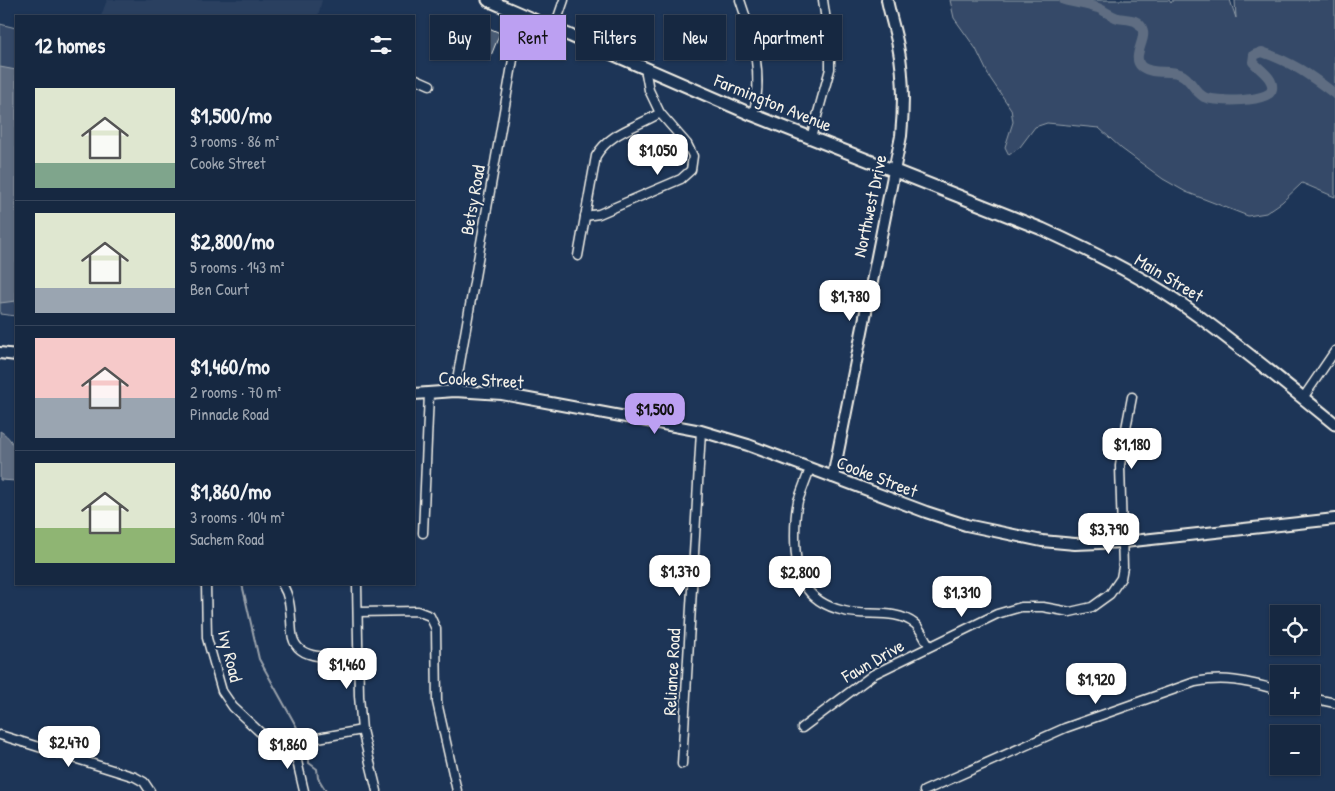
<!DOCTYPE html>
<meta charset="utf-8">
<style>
:root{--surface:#162841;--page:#23344c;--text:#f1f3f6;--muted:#9ea6b1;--line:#35445a;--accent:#bca0f2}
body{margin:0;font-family:"Patrick Hand",sans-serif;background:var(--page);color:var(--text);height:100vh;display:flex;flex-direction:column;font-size:19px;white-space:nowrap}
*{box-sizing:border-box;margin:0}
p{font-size:16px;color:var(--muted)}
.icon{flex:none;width:28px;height:28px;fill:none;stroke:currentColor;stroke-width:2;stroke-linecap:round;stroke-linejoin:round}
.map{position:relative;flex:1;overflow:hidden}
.details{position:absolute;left:15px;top:15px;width:400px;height:570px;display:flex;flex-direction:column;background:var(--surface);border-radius:0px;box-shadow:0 1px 4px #0004,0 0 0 1px var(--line)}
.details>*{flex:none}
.banner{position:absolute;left:430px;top:15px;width:475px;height:45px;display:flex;gap:10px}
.controls{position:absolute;left:1270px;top:605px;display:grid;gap:10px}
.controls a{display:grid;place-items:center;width:50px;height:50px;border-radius:0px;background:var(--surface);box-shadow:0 1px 4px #0004,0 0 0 1px var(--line);font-size:25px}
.price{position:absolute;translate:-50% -42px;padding:0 11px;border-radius:10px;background:#fff;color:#222;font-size:16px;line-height:32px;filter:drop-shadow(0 1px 2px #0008)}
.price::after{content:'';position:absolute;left:50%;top:30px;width:15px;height:11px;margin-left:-8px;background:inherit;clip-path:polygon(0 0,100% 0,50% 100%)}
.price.active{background:var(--accent);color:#111}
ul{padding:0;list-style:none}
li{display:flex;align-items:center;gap:15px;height:125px;padding:0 20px}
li+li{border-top:1px solid var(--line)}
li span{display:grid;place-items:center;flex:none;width:140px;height:100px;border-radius:0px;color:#555}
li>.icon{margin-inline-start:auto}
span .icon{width:60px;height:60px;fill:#fffc;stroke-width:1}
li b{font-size:21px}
h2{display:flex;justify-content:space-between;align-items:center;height:60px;padding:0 20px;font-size:21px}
.pill{padding:0 18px;border-radius:0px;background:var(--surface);box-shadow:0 1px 4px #0004,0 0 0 1px var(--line);font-size:18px;line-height:45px}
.pill.active{background:var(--accent);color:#111}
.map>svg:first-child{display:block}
.built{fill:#2a4060}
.green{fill:#354a67;stroke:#949ea8}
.water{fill:#5e6d82;stroke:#9aa2ab}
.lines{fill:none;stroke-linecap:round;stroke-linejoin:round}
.stream{stroke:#9aa2ab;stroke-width:2}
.river{stroke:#5e6d82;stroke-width:10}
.building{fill:#485b74;stroke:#f4f1e8}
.minor-casing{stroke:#f4f1e8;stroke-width:11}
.major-casing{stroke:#f4f1e8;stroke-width:14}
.highway-casing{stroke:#f4f1e8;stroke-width:15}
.minor{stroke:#1d3557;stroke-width:8}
.major{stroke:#1d3557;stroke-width:10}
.highway{stroke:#1d3557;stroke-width:11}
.labels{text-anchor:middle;stroke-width:4;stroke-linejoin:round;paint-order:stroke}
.street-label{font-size:18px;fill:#f4f1e8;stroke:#1d3557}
</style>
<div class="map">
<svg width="1335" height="791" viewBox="0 0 1335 791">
<rect width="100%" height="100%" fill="#1d3557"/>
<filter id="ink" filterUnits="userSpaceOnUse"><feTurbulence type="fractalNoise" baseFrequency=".02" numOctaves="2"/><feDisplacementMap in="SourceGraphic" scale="10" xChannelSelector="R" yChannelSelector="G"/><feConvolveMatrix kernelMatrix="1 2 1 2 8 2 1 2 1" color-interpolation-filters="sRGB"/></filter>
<g filter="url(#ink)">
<polygon class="built" points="107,0 322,0 318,16 101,16"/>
<g class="green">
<polygon points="950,0 1169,0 1171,3 1173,0 1230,0 1236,18 1235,0 1335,0 1335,197 1302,183 1282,202 1266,213 1248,216 1186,192 1163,179 1122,149 1099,128 1047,123 1035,127 1020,147 1009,155 1005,147 1013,122 1011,109 990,78 976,49 954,18"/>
<polygon points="0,24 16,28 16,316 0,314"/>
</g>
<g class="water">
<polygon points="0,67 16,70 16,301 0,303"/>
<path d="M0,431C20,443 16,461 16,481L0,480Z"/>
</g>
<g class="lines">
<g class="stream">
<polyline points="242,584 259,659 300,733"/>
<polyline points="309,751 309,763 317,769 318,778 326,791"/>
</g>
<path class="river" d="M1064,0C1075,3 1087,4 1098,8C1105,11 1111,16 1118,18C1127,20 1137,18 1142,28C1148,39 1130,57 1142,67C1153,75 1169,69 1180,74C1191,78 1193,91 1204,97C1214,102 1270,103 1272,89C1274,78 1260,70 1253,62L1254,55L1262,52C1292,62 1310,75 1335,94"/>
</g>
<polygon class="building" points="478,23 500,33 490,58 479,53 485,41 472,36"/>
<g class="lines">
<g class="minor-casing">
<g id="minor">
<path d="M740,0C753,37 764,76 753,115"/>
<polyline points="554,29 564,0"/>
<polyline points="414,78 430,85"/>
<polyline points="811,138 830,69 830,48 823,0"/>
<polyline points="585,216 599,214 681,179 691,170 693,156 687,144 660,113"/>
<path d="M578,256L596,156C610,132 637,127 660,113L649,90L645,68"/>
<polyline points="455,391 521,14"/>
<polyline points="1303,398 1335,351"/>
<path d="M810,469C806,479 802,490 798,501C795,513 795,524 795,536C795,573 802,601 844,611C867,617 895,608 915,624C921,629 925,640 930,646"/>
<polyline points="423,533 429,394"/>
<polyline points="206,584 207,638 222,691 233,707 264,736 279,745 362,730"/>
<path d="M282,584C292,600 290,615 292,633C295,664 336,656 357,655"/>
<polyline points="357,584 359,696 362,730 377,791"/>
<polyline points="358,612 417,611 430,616 436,629 437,702 457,791"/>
<polyline points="1311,698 1335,703"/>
<polyline points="802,728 874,674 997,614 1021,607 1043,607 1070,612 1092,607 1110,594 1121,578 1123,567 1120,466 1123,444 1132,397"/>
<polyline points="0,735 135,777 144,782 150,791"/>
<polyline points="293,744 304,791"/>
<polyline points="682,764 701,431"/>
<path d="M924,791L1065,728L1195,682C1228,676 1247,682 1279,690"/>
</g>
</g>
<g class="major-casing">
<g id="major">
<polyline points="0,353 16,355"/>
<polyline points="414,394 455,391 502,394 701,431 748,445 926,512 966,525 1042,541 1075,544 1124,542 1335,519"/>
<path d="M833,477L901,136C904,106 904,75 898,46C895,30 890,15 887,0"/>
</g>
</g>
<g class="highway-casing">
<path id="highway" d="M488,0L753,115L1042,229C1097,254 1153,282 1201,318C1247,352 1291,388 1335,424"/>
</g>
<use href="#minor" class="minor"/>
<use href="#major" class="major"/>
<use href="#highway" class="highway"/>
</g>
</g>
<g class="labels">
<g class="street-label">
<text transform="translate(773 103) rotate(22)" y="6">Farmington Avenue</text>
<text transform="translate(473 200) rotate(-80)" y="6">Betsy Road</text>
<text transform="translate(870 206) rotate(-78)" y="6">Northwest Drive</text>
<text transform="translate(1169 278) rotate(31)" y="6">Main Street</text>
<text transform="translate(481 380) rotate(3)" y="6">Cooke Street</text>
<text transform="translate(877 477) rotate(21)" y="6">Cooke Street</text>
<text transform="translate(230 656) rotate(76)" y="6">Ivy Road</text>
<text transform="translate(873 661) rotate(-30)" y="6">Fawn Drive</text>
<text transform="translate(672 672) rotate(-87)" y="6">Reliance Road</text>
</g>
</g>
</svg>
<div class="controls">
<a><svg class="icon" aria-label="locate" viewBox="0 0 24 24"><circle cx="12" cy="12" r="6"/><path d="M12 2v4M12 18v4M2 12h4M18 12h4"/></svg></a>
<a>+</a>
<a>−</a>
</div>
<b class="price" style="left:658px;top:176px">$1,050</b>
<b class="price" style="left:850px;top:322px">$1,780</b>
<b class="price active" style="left:655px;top:435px">$1,500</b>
<b class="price" style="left:1132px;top:470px">$1,180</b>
<b class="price" style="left:1109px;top:555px">$3,790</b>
<b class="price" style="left:680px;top:597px">$1,370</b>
<b class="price" style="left:800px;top:598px">$2,800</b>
<b class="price" style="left:962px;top:618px">$1,310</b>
<b class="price" style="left:347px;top:690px">$1,460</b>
<b class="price" style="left:1096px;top:705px">$1,920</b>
<b class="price" style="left:69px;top:768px">$2,470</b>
<b class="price" style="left:288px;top:770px">$1,860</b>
<div class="banner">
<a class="pill">Buy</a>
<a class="pill active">Rent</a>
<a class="pill">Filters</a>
<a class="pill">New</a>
<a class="pill">Apartment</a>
</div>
<section class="details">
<h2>12 homes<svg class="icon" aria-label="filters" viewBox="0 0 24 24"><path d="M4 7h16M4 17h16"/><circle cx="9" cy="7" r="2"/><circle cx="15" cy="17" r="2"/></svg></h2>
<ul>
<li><span style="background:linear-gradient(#dfe7d0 75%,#7fa58c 0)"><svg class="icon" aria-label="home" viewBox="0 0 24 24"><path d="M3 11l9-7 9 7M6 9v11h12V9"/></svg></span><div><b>$1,500/mo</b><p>3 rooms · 86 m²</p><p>Cooke Street</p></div></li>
<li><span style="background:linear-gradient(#dfe7d0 75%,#9aa5b1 0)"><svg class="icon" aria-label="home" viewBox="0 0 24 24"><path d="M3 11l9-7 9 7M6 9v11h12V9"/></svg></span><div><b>$2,800/mo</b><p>5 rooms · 143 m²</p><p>Ben Court</p></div></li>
<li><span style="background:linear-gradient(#f6c9c9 60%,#9aa5b1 0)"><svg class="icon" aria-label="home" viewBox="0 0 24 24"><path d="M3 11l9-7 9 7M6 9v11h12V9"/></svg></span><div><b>$1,460/mo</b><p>2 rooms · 70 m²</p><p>Pinnacle Road</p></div></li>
<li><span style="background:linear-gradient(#dfe7d0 65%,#8fb573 0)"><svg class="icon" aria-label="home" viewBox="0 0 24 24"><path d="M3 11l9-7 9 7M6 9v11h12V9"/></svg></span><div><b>$1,860/mo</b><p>3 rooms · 104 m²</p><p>Sachem Road</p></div></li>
</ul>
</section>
</div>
